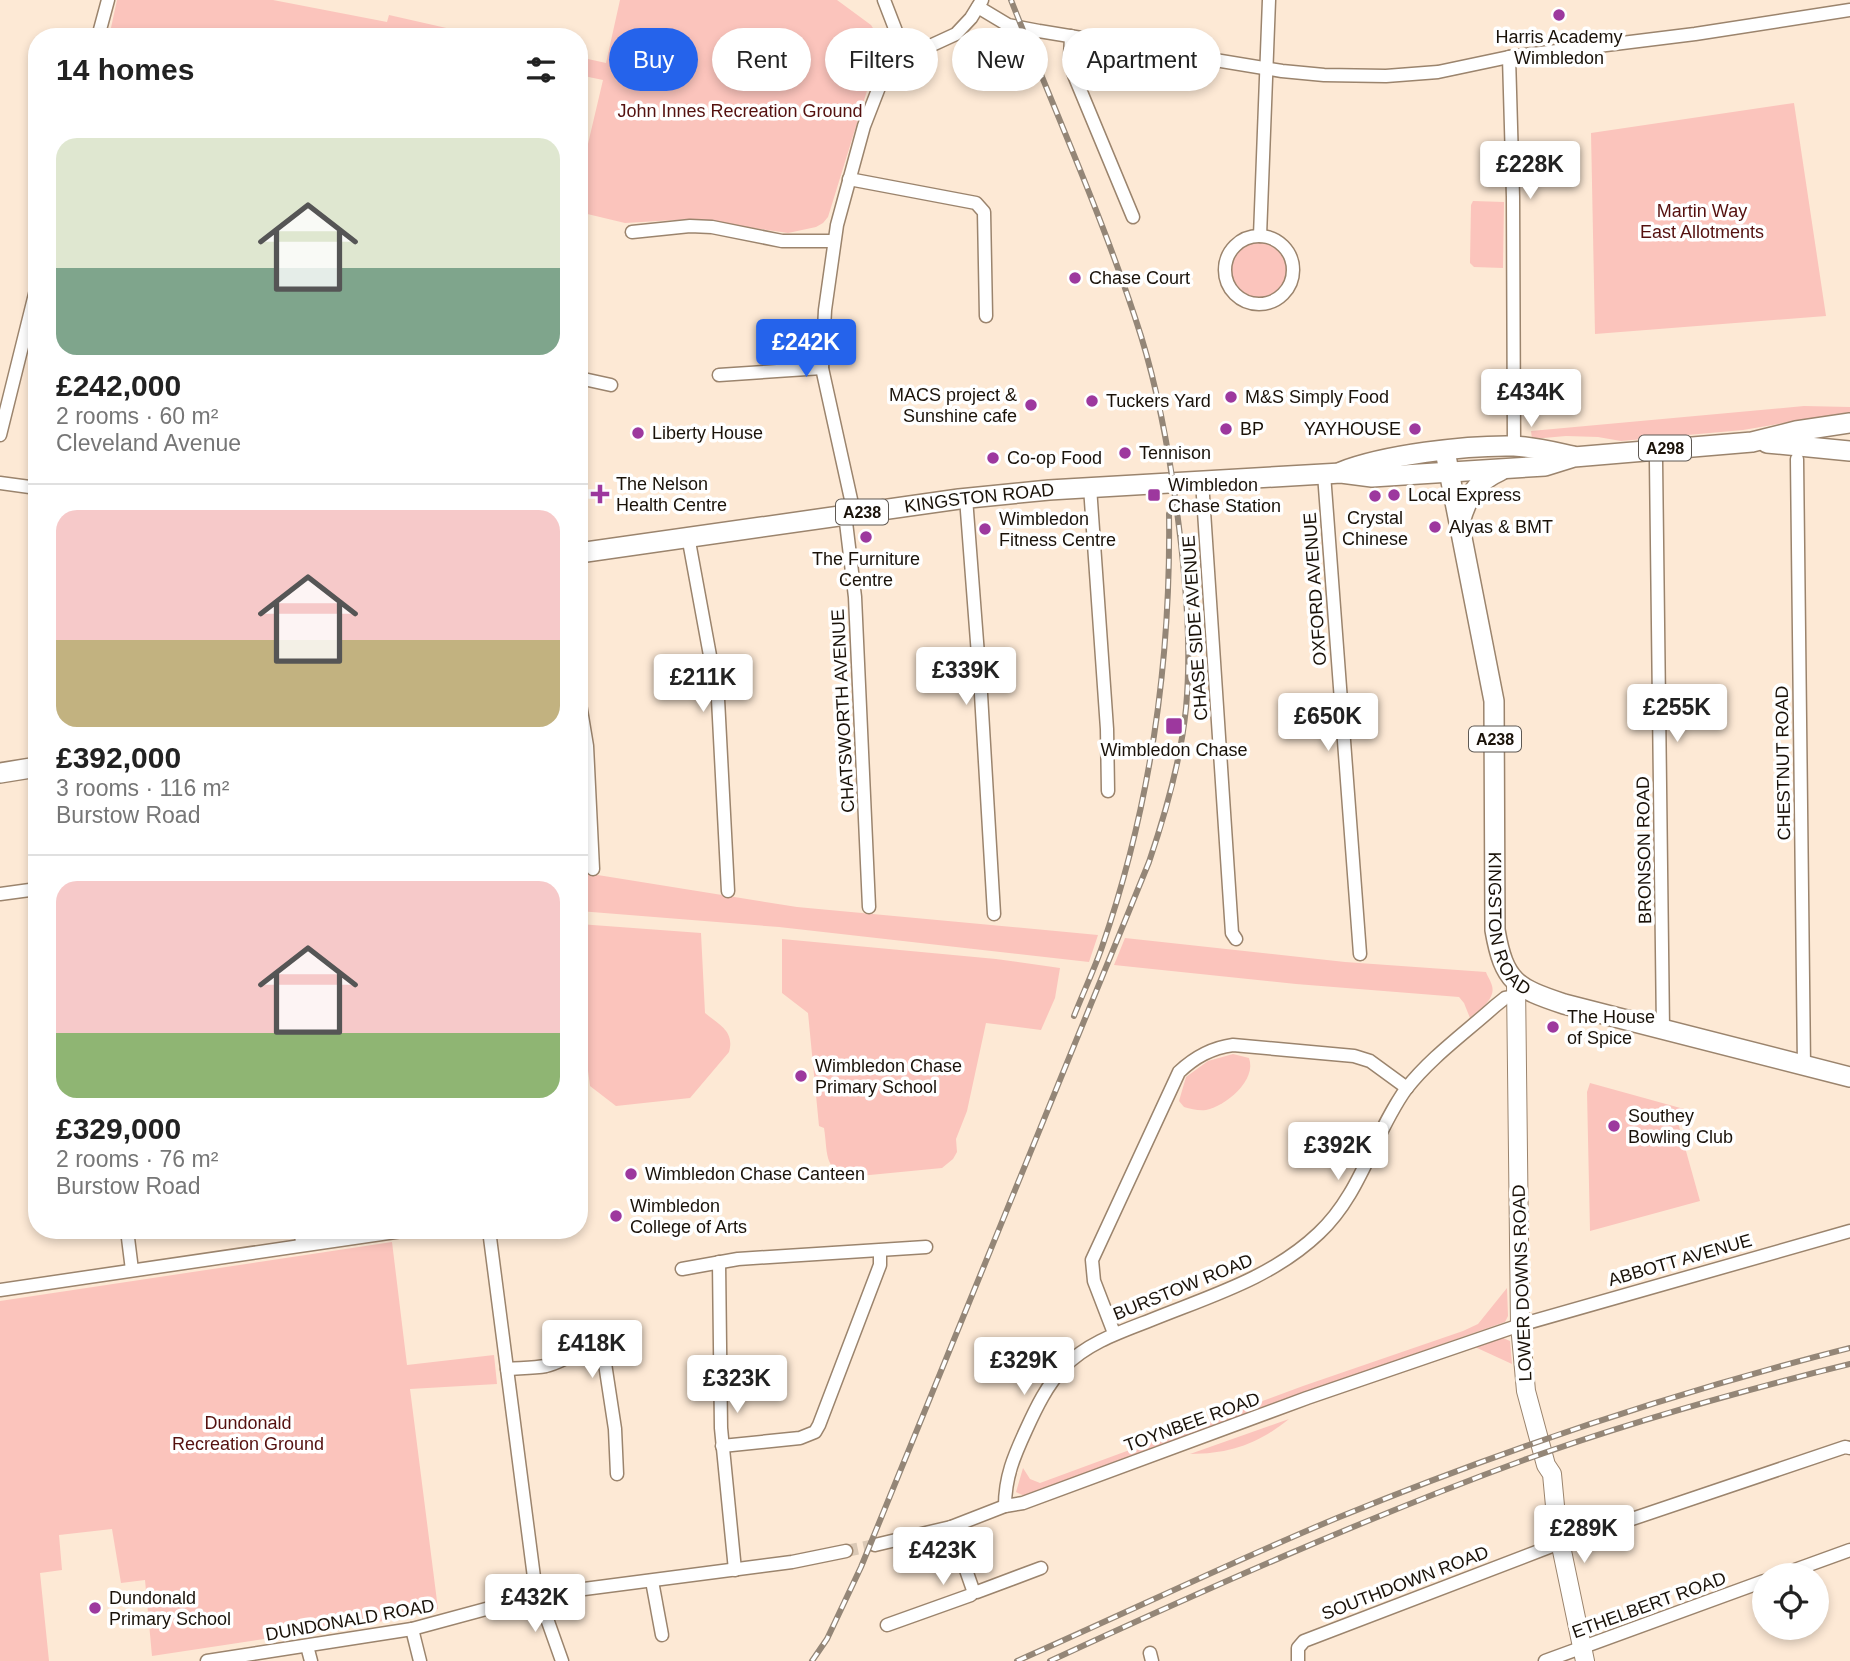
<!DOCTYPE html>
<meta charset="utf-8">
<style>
:root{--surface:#fff;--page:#f6f6f6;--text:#222;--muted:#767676;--line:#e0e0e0;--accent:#2563eb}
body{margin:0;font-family:Arial,sans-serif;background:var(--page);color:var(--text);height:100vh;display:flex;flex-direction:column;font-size:26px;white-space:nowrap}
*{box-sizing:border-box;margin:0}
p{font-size:23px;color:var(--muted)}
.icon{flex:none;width:38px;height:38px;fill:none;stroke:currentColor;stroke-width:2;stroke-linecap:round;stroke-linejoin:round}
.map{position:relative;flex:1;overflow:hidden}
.details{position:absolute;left:28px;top:28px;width:560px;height:1211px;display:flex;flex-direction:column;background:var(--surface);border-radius:28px;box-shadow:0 4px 10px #0003}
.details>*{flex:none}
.guide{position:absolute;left:609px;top:28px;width:665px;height:63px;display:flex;gap:14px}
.tools{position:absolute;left:1752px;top:1563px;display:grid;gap:14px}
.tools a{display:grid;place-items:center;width:77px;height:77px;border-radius:50%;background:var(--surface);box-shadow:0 4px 10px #0003;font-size:35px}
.price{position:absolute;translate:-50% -60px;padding:0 16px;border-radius:7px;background:#fff;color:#222;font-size:23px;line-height:46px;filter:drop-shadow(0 2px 4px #0008)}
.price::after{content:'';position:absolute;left:50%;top:42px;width:21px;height:16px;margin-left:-10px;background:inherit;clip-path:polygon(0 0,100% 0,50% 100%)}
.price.current{background:var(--accent);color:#fff}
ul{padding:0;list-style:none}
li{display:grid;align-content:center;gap:14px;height:371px;padding:0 28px}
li+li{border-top:2px solid var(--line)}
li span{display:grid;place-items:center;height:217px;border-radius:21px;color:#555}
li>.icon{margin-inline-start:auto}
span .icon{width:126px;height:126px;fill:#fffc;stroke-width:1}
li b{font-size:30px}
h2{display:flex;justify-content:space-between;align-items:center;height:84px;padding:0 28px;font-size:30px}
.chip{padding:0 24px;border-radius:32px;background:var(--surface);box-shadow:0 4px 10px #0003;font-size:24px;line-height:63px}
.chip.current{background:var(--accent);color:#fff}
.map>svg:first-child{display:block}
.green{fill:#fbc4bc}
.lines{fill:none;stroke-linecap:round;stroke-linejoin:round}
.street-tunnel{stroke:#dbc9b6;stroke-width:12;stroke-dasharray:12 6;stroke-linecap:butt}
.street-casing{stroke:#9b846d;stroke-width:15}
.secondary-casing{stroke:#9b846d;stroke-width:20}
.primary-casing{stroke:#9b846d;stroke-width:22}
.street{stroke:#fff;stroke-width:12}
.secondary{stroke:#fff;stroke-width:18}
.primary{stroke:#fff;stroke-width:19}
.rail-casing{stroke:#948677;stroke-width:6}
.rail{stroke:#fff;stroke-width:3.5;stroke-dasharray:10;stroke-linecap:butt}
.poi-dot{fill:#9d389e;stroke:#fff;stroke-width:2.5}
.labels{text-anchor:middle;stroke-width:7;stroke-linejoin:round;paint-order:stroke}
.shield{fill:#fff;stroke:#5f5953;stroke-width:2}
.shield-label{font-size:16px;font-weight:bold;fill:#1a1209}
.poi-label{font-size:18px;fill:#1a1209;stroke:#fff;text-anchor:start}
.park-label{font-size:18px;fill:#55110f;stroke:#fff}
.street-label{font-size:18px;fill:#1a1209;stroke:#fff}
</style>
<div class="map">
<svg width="1850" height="1661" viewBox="0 0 1850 1661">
<rect width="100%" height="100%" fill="#fde9d5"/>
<g class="green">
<polygon points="117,0 273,0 387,22 389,15 486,37 401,37 363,30 362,37 109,37"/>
<polygon points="620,0 837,0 871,25 878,36 887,33 892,45 882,54 874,68 828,217 823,223 816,227 788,233 692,219 625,223 579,212 579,182 603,80 579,75 579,57 606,63"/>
<polygon points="1794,103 1826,316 1595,334 1591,133"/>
<polygon points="1473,201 1504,202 1503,268 1474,267 1470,263 1471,205"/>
<circle cx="1259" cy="270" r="28"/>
<polygon points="1804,406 1850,407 1850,412 1743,430 1621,441 1598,437 1566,436 1532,439 1531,431"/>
<polygon points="579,872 797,907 1098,935 1089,962 779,927 579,911"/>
<path d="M579,924L701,933L705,1013C719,1025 735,1031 729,1052L690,1098L616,1106L590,1086L582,1024L579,1021Z"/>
<path d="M1125,938L1345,962L1486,972C1487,976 1490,979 1491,983C1498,998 1480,1009 1470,1018L1464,1003L1459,997L1296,984L1114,965Z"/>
<path d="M782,939L996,959L1060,968L1055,998L1041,1030L986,1023L967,1111L956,1139L957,1152L953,1159L942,1168L849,1177C823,1169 828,1152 824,1128L819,1126L808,1013L782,993Z"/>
<path d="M1233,1054L1249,1058C1257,1080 1226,1106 1206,1110C1199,1111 1191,1109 1184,1107L1179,1101L1186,1077L1208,1061Z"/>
<polygon points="1590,1083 1684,1109 1679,1126 1700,1201 1590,1231 1587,1092"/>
<polygon points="392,1242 407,1365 494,1355 497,1384 410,1389 438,1609 390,1620 152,1656 145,1580 121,1583 112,1529 59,1535 62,1570 40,1573 49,1661 0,1661 0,1301"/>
<polygon points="1507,1288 1508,1316 1505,1322 1305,1392 1024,1496 1016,1492 1023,1468 1030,1479 1040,1483 1303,1386 1463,1331 1478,1324"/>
<polygon points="1503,1338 1510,1341 1512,1364 1475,1347"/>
<path d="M1289,1419C1258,1444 1230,1454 1190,1454Z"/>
</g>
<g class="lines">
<polyline class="street-tunnel" points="846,1551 875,1545"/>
<g class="street-casing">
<g id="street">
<polyline points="884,0 906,57"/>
<polyline points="978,7 1008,25 1039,31 1282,71 1324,75 1386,76 1438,72 1509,57 1695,34 1850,10"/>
<polyline points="1071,36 1070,59 1074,75 1133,217"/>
<polyline points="98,37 108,0"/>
<polyline points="1509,57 1513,197 1514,446"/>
<polyline points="849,179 976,203 984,212 986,316"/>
<polyline points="632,232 690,226 712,227 782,241 834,241"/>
<circle cx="1259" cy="270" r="34"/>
<polyline points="1260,236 1269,0"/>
<polyline points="719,375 822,368"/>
<polyline points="579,378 611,385"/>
<polyline points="0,435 37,286"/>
<polyline points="1797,459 1804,1067"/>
<polyline points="1656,461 1663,1030"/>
<polyline points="1324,474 1360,954"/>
<polyline points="1202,481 1232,933 1236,939"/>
<polyline points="0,483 37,488"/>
<polyline points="1090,487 1107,729 1108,791"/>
<polyline points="966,498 981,694 994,914"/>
<polyline points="854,513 822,368 825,310 837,225 864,126 883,77 890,68 906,57 956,34 971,18 982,0"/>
<polyline points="845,514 855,597 869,907"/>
<polyline points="688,536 718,699 728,891"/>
<polyline points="579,698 587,746 593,869"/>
<polyline points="0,894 37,889"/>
<polyline points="127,1230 132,1270"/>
<polyline points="301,1230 302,1245"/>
<polyline points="489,1230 535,1585 562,1661"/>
<polyline points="719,1262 721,1428 735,1570"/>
<polyline points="682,1269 738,1259 926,1247"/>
<polyline points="0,1290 409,1230"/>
<path d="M1114,1333L1094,1281L1092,1260L1179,1072C1195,1057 1211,1048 1233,1045L1354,1056L1370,1061L1407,1088"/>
<path d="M507,1369C520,1368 534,1368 546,1366C566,1362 581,1343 604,1357L615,1429L617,1474"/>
<polyline points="722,1446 800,1438 815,1432 819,1425 880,1265 880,1251"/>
<path d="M1005,1506C1005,1477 1014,1456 1026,1430C1036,1408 1047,1385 1064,1367C1087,1343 1120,1332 1151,1320C1210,1296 1272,1278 1319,1233C1361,1194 1373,1135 1406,1089C1430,1058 1466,1032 1495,1006L1505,998L1516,996"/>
<polyline points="875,1545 951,1527 1005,1506 1023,1503 1307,1398 1520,1325 1850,1231"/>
<polyline points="1781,1575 1850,1550"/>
<polyline points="652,1581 662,1635"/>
<polyline points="973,1590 977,1592 1041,1568"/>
<polyline points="887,1625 971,1595 973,1590 951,1527"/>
<polyline points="412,1629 420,1661"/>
<polyline points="307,1646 311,1661"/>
<polyline points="1150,1653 1152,1661"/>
<polyline points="207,1661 412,1629 538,1595 792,1562 846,1551"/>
<polyline points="1298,1661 1298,1648 1304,1641 1552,1546 1845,1447 1850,1448"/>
<polyline points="1545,1661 1764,1581"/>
</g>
</g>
<g class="secondary-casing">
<polyline id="secondary" points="1516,983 1520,1325 1526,1391 1546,1465 1552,1474 1557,1527 1585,1661"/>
</g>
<g class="primary-casing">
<g id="primary">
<polyline points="1767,443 1850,451"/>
<path id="s1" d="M1445,451L1494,701L1495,930C1504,982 1516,988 1564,1004L1850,1077"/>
<path d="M1341,472C1384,455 1466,445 1514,446C1534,447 1554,452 1573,456"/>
<path d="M1460,522C1467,498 1475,482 1500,471"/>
<path id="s2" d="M579,553L959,499L1049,490L1341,473L1372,477L1545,466L1574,457L1752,442L1796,431L1850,423"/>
<polyline points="0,773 37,767"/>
</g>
</g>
<use href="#street" class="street"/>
<use href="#secondary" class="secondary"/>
<use href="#primary" class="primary"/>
<g class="rail-casing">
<g id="rail">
<path d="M1074,1016C1083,993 1094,970 1102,947C1150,808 1171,661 1169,514"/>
<path d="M812,1661L827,1639L861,1567L1149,862C1166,812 1181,760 1186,708C1191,653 1187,599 1181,544C1173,474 1162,404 1141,336C1105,222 1055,112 1011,0"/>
<path d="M1017,1661C1124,1614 1229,1563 1337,1518C1503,1450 1675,1392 1850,1348"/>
<path d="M1050,1661C1206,1589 1363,1519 1524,1460C1630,1422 1740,1391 1850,1364"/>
</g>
</g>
<use href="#rail" class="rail"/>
</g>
<g class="poi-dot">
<circle cx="1559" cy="15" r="7"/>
<circle cx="1075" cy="278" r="7"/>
<circle cx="1231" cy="397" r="7"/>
<circle cx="1092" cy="401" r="7"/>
<circle cx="1031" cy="405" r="7"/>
<circle cx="1226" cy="429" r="7"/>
<circle cx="1415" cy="429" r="7"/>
<circle cx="638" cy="433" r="7"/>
<circle cx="1125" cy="453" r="7"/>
<circle cx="993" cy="458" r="7"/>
<path d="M596.5 483.5h7v7h7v7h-7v7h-7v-7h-7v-7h7z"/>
<rect x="1147" y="488" width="14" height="14" rx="3.5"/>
<circle cx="1394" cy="495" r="7"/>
<circle cx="1375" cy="496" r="7"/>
<circle cx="1435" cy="527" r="7"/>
<circle cx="985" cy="529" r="7"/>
<circle cx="866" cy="537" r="7"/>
<rect x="1165" y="717" width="18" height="18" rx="3.5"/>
<circle cx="1553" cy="1027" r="7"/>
<circle cx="801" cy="1076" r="7"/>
<circle cx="1614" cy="1126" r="7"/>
<circle cx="631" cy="1174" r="7"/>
<circle cx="616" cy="1216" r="7"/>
<circle cx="95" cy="1608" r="7"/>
</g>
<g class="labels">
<g class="shield">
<rect x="1639" y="435.5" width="52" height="25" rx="5"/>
<rect x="836" y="499.5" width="52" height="25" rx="5"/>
<rect x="1469" y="726.5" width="52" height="25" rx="5"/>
</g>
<g class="shield-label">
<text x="1665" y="454">A298</text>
<text x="862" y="518">A238</text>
<text x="1495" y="745">A238</text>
</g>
<g class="poi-label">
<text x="1559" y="43" text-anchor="middle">Harris Academy<tspan x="1559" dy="21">Wimbledon</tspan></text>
<text x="1089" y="284">Chase Court</text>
<text x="1017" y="401" text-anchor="end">MACS project &amp;<tspan x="1017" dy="21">Sunshine cafe</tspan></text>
<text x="1245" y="403">M&amp;S Simply Food</text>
<text x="1106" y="407">Tuckers Yard</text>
<text x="1240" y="435">BP</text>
<text x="1401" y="435" text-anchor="end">YAYHOUSE</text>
<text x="652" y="439">Liberty House</text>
<text x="1139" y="459">Tennison</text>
<text x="1007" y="464">Co-op Food</text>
<text x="616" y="490">The Nelson<tspan x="616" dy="21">Health Centre</tspan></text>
<text x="1168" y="491">Wimbledon<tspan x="1168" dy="21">Chase Station</tspan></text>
<text x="1408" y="501">Local Express</text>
<text x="1375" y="524" text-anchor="middle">Crystal<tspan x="1375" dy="21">Chinese</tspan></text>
<text x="999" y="525">Wimbledon<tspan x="999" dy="21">Fitness Centre</tspan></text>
<text x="1449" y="533">Alyas &amp; BMT</text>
<text x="866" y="565" text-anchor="middle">The Furniture<tspan x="866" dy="21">Centre</tspan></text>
<text x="1174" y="756" text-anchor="middle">Wimbledon Chase</text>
<text x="1567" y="1023">The House<tspan x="1567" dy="21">of Spice</tspan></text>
<text x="815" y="1072">Wimbledon Chase<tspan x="815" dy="21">Primary School</tspan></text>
<text x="1628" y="1122">Southey<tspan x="1628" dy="21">Bowling Club</tspan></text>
<text x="645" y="1180">Wimbledon Chase Canteen</text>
<text x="630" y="1212">Wimbledon<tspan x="630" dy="21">College of Arts</tspan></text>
<text x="109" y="1604">Dundonald<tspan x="109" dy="21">Primary School</tspan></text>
</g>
<g class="park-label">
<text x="740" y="117">John Innes Recreation Ground</text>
<text x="1702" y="217">Martin Way<tspan x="1702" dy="21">East Allotments</tspan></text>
<text x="248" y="1429">Dundonald<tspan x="248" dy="21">Recreation Ground</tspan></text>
</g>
<g class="street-label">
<text dy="6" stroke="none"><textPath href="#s2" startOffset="404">KINGSTON ROAD</textPath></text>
<text transform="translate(1315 589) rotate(-94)" y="6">OXFORD AVENUE</text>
<text transform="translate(1195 628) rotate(-94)" y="6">CHASE SIDE AVENUE</text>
<text transform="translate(843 711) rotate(-93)" y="6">CHATSWORTH AVENUE</text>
<text transform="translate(1783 763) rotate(-91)" y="6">CHESTNUT ROAD</text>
<text transform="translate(1644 850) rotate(-91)" y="6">BRONSON ROAD</text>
<text dy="6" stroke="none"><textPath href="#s1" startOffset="481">KINGSTON ROAD</textPath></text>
<text transform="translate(1680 1260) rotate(-16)" y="6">ABBOTT AVENUE</text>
<text transform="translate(1522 1283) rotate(-92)" y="6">LOWER DOWNS ROAD</text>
<text transform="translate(1183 1287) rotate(-22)" y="6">BURSTOW ROAD</text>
<text transform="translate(1192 1422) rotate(-20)" y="6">TOYNBEE ROAD</text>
<text transform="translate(1405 1583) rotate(-21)" y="6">SOUTHDOWN ROAD</text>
<text transform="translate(1649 1605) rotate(-20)" y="6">ETHELBERT ROAD</text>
<text transform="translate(350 1620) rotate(-10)" y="6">DUNDONALD ROAD</text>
</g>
</g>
</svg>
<div class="tools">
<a><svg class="icon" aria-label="locate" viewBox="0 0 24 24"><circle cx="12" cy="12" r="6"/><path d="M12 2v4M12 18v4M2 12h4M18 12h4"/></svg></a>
</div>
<b class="price" style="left:1530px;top:201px">£228K</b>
<b class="price current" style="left:806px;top:379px">£242K</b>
<b class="price" style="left:1531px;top:429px">£434K</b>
<b class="price" style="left:966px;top:707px">£339K</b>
<b class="price" style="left:703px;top:714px">£211K</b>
<b class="price" style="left:1677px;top:744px">£255K</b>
<b class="price" style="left:1328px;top:753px">£650K</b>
<b class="price" style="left:1338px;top:1182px">£392K</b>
<b class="price" style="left:592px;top:1380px">£418K</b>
<b class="price" style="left:1024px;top:1397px">£329K</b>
<b class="price" style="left:737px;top:1415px">£323K</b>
<b class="price" style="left:1584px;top:1565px">£289K</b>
<b class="price" style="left:943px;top:1587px">£423K</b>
<b class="price" style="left:535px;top:1634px">£432K</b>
<div class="guide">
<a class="chip current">Buy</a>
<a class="chip">Rent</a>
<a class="chip">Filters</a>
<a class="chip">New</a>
<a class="chip">Apartment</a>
</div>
<section class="details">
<h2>14 homes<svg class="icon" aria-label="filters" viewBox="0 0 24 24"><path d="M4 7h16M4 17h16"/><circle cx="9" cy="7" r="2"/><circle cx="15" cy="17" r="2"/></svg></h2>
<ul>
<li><span style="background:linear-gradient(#dfe7d0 60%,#7fa58c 0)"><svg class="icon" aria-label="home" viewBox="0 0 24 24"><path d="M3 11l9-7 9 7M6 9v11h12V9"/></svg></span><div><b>£242,000</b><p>2 rooms · 60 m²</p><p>Cleveland Avenue</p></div></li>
<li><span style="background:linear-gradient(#f6c9c9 60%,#c2b280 0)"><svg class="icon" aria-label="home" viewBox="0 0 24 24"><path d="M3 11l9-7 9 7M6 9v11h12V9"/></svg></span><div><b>£392,000</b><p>3 rooms · 116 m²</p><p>Burstow Road</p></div></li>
<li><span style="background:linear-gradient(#f6c9c9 70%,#8fb573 0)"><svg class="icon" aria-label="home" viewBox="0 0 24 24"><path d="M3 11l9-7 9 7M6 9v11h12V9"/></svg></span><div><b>£329,000</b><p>2 rooms · 76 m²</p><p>Burstow Road</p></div></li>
</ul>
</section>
</div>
